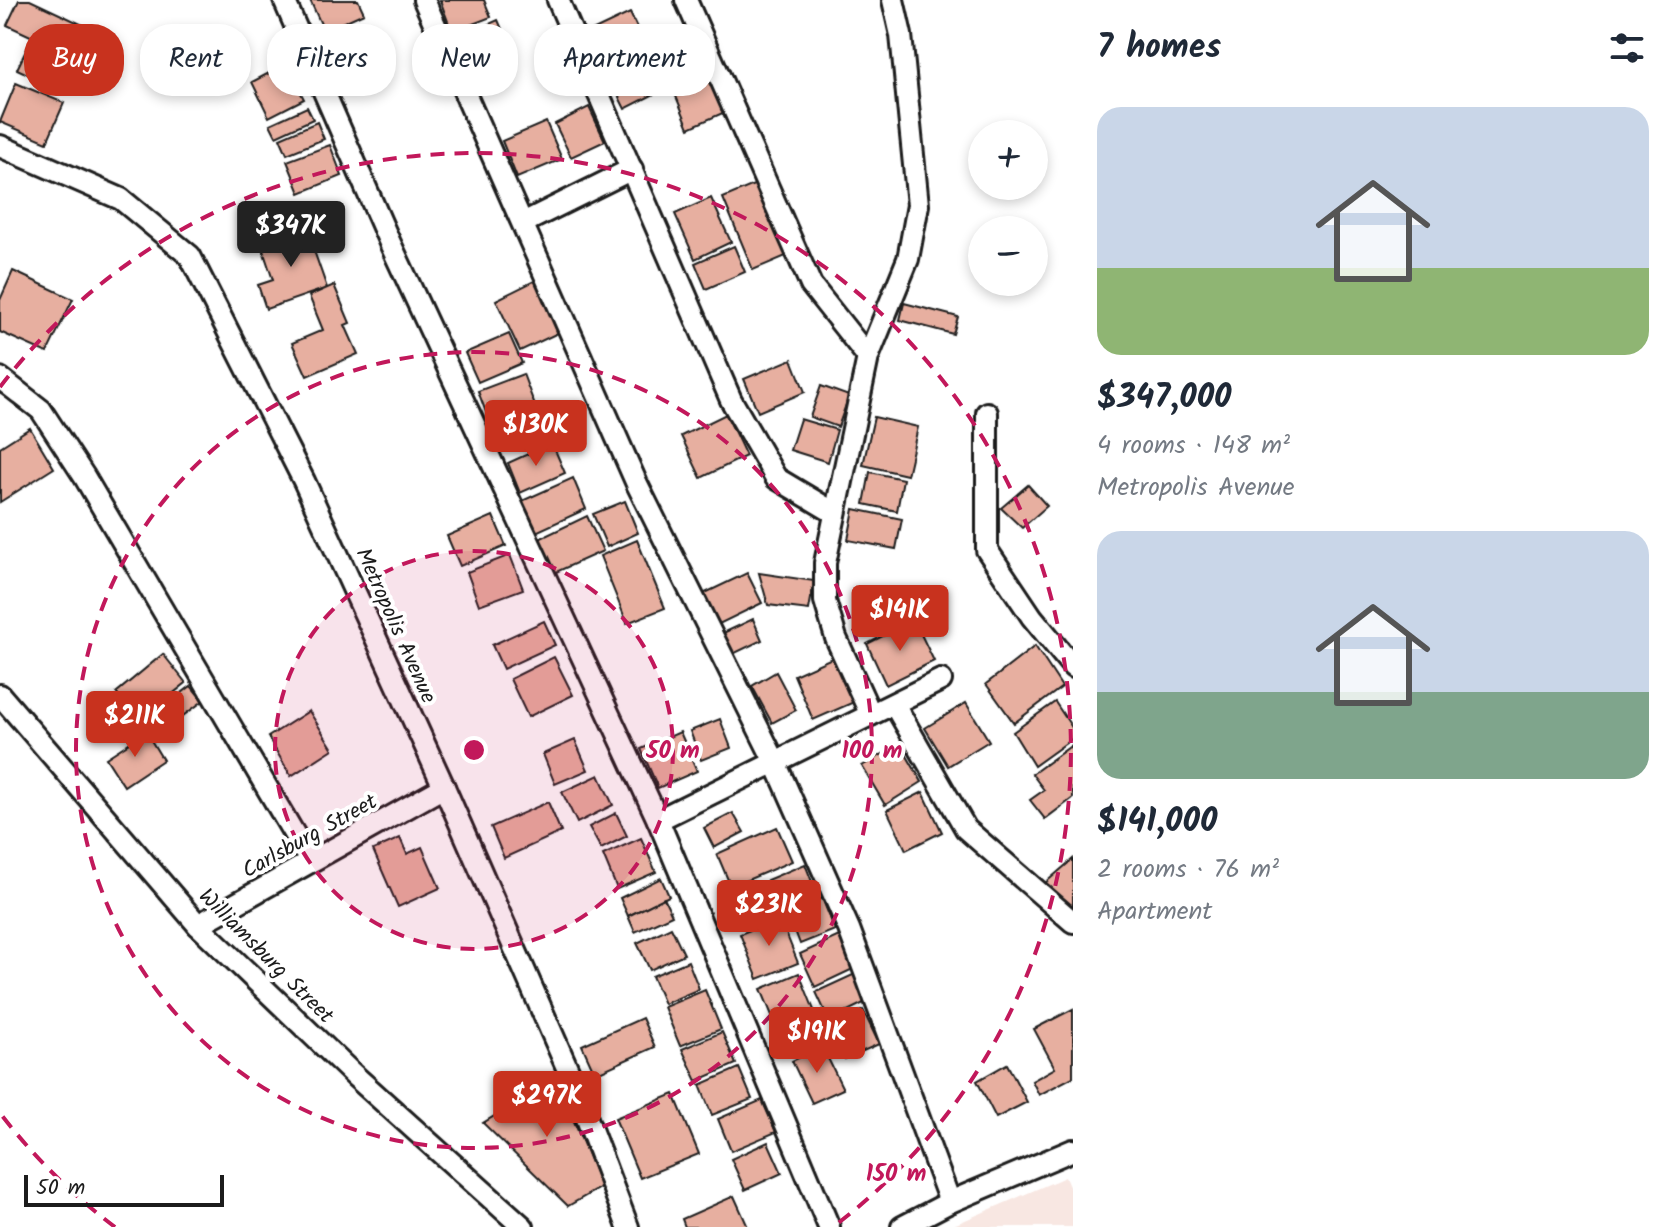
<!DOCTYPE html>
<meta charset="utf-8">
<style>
:root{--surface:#fff;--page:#f6f6f7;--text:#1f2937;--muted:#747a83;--accent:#c8321e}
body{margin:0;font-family:Kalam,sans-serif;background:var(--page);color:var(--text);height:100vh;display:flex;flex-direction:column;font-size:30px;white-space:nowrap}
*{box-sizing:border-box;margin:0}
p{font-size:26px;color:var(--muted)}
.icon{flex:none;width:44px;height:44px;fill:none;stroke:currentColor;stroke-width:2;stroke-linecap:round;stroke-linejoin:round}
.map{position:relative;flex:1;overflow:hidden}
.side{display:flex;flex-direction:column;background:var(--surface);width:600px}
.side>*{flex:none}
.hud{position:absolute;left:24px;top:24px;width:760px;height:72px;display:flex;gap:16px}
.controls{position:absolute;left:968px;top:120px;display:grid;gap:16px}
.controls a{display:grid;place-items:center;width:80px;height:80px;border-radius:50%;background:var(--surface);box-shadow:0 4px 12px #0003;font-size:40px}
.scale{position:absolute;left:24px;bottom:20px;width:200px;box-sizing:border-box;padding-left:8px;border:4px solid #1c1c1c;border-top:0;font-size:22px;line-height:28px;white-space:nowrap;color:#1c1c1c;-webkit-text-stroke:6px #fff;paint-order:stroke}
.price{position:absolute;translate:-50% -68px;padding:0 18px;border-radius:8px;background:var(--accent);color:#fff;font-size:26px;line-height:52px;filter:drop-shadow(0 2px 4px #0008)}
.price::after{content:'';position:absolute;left:50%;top:48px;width:24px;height:18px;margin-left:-12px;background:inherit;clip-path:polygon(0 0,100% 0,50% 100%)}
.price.active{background:#222;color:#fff}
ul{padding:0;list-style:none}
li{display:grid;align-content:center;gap:16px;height:424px;padding:0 24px}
li span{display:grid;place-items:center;height:248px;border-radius:24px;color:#555}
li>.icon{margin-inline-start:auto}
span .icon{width:144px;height:144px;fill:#fffc;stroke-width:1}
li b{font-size:34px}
h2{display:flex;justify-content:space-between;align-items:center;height:96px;padding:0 24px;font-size:34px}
.chip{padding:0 28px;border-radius:32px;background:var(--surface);box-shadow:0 4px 12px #0003;font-size:28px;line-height:72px}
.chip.active{background:var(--accent);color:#fff}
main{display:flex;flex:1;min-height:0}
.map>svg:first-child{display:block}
.built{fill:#f8e7e2}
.building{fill:#e7afa0;stroke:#1c1c1c;stroke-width:2}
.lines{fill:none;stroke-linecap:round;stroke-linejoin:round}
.minor-casing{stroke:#1c1c1c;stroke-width:26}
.minor{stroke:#fff;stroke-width:20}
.ring{fill:none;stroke:#c2185b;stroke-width:4;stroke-dasharray:14 10}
.labels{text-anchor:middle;stroke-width:8;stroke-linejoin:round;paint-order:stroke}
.street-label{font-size:22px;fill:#1c1c1c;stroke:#fff}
.centre{fill:#c2185b;stroke:#fff;stroke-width:4}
.ring-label{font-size:24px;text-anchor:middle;font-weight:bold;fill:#c2185b;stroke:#fff;stroke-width:8;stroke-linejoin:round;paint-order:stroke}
</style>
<main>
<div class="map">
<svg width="1073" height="1227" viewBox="0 0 1073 1227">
<rect width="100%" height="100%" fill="#fff"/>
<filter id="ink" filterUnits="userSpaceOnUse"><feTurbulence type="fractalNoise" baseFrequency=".0125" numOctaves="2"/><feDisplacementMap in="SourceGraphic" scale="16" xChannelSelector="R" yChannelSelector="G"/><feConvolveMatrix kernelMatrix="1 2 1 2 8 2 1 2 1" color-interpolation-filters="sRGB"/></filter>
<g filter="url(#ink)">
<polygon class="built" points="1065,1177 1073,1196 1073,1227 949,1227"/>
<g class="building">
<polygon points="19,0 30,0 100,33 86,62 7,25"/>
<polygon points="310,0 358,0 364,13 324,31"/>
<polygon points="440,0 484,0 491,17 452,32"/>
<polygon points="630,13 655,66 615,85 590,32"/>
<polygon points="498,20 509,45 468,63 458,38"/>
<polygon points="366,27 381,67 337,83 322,44"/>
<polygon points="29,44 78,67 66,92 17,69"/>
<polygon points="286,64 304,99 269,117 252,82"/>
<polygon points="663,67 672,85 625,109 616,91"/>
<polygon points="709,74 725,112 689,128 673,89"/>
<polygon points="16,83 64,103 47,142 0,122"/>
<polygon points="307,107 313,119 276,136 270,124"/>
<polygon points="589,107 605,141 571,157 555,124"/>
<polygon points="317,122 324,139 287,154 280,138"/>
<polygon points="546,122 562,159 517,178 502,141"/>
<polygon points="330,145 342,176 300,193 287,161"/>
<polygon points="756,184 786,256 753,270 723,198"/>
<polygon points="711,198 731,242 695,259 675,214"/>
<polygon points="306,228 327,288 266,309 258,285 273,280 261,244"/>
<polygon points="734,246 745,272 706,289 695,263"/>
<polygon points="13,271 73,299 47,353 0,332 0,300"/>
<polygon points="536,280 560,332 520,351 496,300"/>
<polygon points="334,285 350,323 345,325 358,354 307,376 292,343 323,330 309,296"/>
<polygon points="904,303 958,317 953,334 900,320"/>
<polygon points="509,334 522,363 478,382 465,353"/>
<polygon points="792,359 805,392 758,412 744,379"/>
<polygon points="523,374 535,406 490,423 478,391"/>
<polygon points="821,386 849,396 838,427 810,417"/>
<polygon points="726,414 746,456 701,478 681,436"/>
<polygon points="874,417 918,427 907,475 863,465"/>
<polygon points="800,419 837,430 828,462 790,450"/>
<polygon points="30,428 54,468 0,502 0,447"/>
<polygon points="552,443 565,473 520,493 508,463"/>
<polygon points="870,472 903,479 897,511 864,504"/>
<polygon points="573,478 586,509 536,532 522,501"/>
<polygon points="1028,485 1047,506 1022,528 1001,508"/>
<polygon points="625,501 638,533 607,547 593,514"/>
<polygon points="854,509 902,519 896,549 848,540"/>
<polygon points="493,516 506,546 460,566 447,536"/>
<polygon points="587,516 603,551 554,573 539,539"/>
<polygon points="637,540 665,608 627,623 600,556"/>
<polygon points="510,555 523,589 479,605 467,572"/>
<polygon points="747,573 762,603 717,625 703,594"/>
<polygon points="759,573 814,581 809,610 768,605"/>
<polygon points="753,619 762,640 731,655 721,634"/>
<polygon points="914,620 934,661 886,685 867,644"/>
<polygon points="544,621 555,645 503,669 492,645"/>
<polygon points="1035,646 1062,687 1014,723 986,684"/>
<polygon points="163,654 186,683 139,721 116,693"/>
<polygon points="554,657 573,695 528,717 510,679"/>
<polygon points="834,657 854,702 813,720 794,675"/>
<polygon points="776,672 796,710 772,723 752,686"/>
<polygon points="191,686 203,701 176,721 165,706"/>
<polygon points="1055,702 1073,729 1073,738 1034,766 1013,732"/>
<polygon points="966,703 989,741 948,766 925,728"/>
<polygon points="309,711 333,749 291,776 268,737"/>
<polygon points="720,719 731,748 701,760 690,731"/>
<polygon points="146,732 163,760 124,786 106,758"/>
<polygon points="680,732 697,771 658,788 641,749"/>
<polygon points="575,740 588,770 555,784 543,754"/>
<polygon points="900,744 922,782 885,805 862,766"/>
<polygon points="1072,745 1073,798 1045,819 1030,800 1044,790 1032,774"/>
<polygon points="599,775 613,805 577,823 562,792"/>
<polygon points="923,792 942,832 906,850 887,810"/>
<polygon points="548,802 561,832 504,858 491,827"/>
<polygon points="616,813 627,836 601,849 589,827"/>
<polygon points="733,813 744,832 714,848 704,828"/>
<polygon points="777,827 792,861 731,887 717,854"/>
<polygon points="400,838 407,854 422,847 440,888 398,907 373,850"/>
<polygon points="641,838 656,872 617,889 603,855"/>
<polygon points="1073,859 1073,910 1070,912 1045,883"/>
<polygon points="805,864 816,892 779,907 767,880"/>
<polygon points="661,878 669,896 628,916 620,898"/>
<polygon points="664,898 672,915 635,932 628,916"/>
<polygon points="822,898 835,930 800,944 788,912"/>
<polygon points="780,918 798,963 758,979 740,934"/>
<polygon points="671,927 684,954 650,970 637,943"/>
<polygon points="839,936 853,969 815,987 800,954"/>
<polygon points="688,961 699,989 664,1004 652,976"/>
<polygon points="799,973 818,1020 780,1035 761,989"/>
<polygon points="855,974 868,1001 829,1020 816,992"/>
<polygon points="705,990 721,1029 680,1046 664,1007"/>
<polygon points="1073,1009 1073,1077 1039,1095 1032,1081 1055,1068 1034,1029"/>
<polygon points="863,1010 879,1044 845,1059 830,1026"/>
<polygon points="642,1018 655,1047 595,1074 582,1045"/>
<polygon points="722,1032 736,1064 697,1081 682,1049"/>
<polygon points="822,1046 843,1089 812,1103 792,1061"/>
<polygon points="1007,1064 1027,1102 996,1118 977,1081"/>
<polygon points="739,1068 752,1099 712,1115 700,1085"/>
<polygon points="555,1075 601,1187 568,1206 483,1123 509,1107 504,1095"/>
<polygon points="674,1094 699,1154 640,1178 615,1118"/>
<polygon points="762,1100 776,1132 731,1151 718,1119"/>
<polygon points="768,1142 782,1173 745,1190 731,1159"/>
<polygon points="734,1196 748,1227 685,1227 682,1219"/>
</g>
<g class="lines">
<g class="minor-casing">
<g id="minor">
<polyline points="284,0 390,243 658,820 829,1227"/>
<polyline points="424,0 637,484 775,762 849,929 950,1202"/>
<polyline points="558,0 731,400 776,478 833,512"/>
<polyline points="686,0 811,285 868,357"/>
<polyline points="0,146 121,199 190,256 304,481 444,787 572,1079 628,1227"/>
<polyline points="525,222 632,169"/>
<polyline points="0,378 41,410 84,476 310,861"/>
<polyline points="987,413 987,550 1032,617 1073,667"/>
<polyline points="0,695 198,925 355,1076 523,1227"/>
<polyline points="894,704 966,829 1073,922"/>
<polyline points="871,715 836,638 825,601 825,563 868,357 908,259 918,205 901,35 893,0"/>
<polyline points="658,820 941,680"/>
<polyline points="198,925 444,787"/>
<polyline points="902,1227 950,1202 1073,1150"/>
</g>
</g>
<use href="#minor" class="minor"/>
</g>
</g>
<circle cx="474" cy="750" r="199" fill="#c2185b" fill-opacity=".12"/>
<g class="ring">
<circle cx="474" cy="750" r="199"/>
<circle cx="474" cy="750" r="398"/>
<path d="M115 1227A597 597 0 0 1 0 1113M0 387A597 597 0 1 1 833 1227"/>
</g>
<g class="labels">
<g class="street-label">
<text transform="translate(397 625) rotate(66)" y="8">Metropolis Avenue</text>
<text transform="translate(309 835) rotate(-29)" y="8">Carlsburg Street</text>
<text transform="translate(267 955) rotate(45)" y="8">Williamsburg Street</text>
</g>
</g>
<circle cx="474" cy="750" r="12" class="centre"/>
<g class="ring-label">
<text x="673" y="758">50 m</text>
<text x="872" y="758">100 m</text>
<text x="896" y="1181">150 m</text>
</g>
</svg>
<div class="controls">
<a>+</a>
<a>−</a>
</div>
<div class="scale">50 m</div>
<b class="price active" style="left:291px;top:269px">$347K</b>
<b class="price" style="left:536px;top:468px">$130K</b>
<b class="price" style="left:900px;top:653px">$141K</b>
<b class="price" style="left:135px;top:759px">$211K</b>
<b class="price" style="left:769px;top:948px">$231K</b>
<b class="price" style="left:817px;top:1075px">$191K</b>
<b class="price" style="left:547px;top:1139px">$297K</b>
<div class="hud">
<a class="chip active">Buy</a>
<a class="chip">Rent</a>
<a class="chip">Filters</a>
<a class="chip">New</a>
<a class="chip">Apartment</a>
</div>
</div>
<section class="side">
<h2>7 homes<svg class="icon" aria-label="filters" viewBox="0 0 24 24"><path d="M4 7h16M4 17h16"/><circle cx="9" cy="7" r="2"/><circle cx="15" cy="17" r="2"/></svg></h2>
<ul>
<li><span style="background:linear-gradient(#c9d6e8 65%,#8fb573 0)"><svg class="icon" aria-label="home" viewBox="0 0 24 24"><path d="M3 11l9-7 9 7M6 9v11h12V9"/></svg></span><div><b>$347,000</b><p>4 rooms · 148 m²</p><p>Metropolis Avenue</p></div></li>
<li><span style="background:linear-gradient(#c9d6e8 65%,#7fa58c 0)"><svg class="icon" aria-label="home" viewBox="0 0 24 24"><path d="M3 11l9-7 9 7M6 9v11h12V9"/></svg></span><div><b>$141,000</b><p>2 rooms · 76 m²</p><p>Apartment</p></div></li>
</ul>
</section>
</main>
